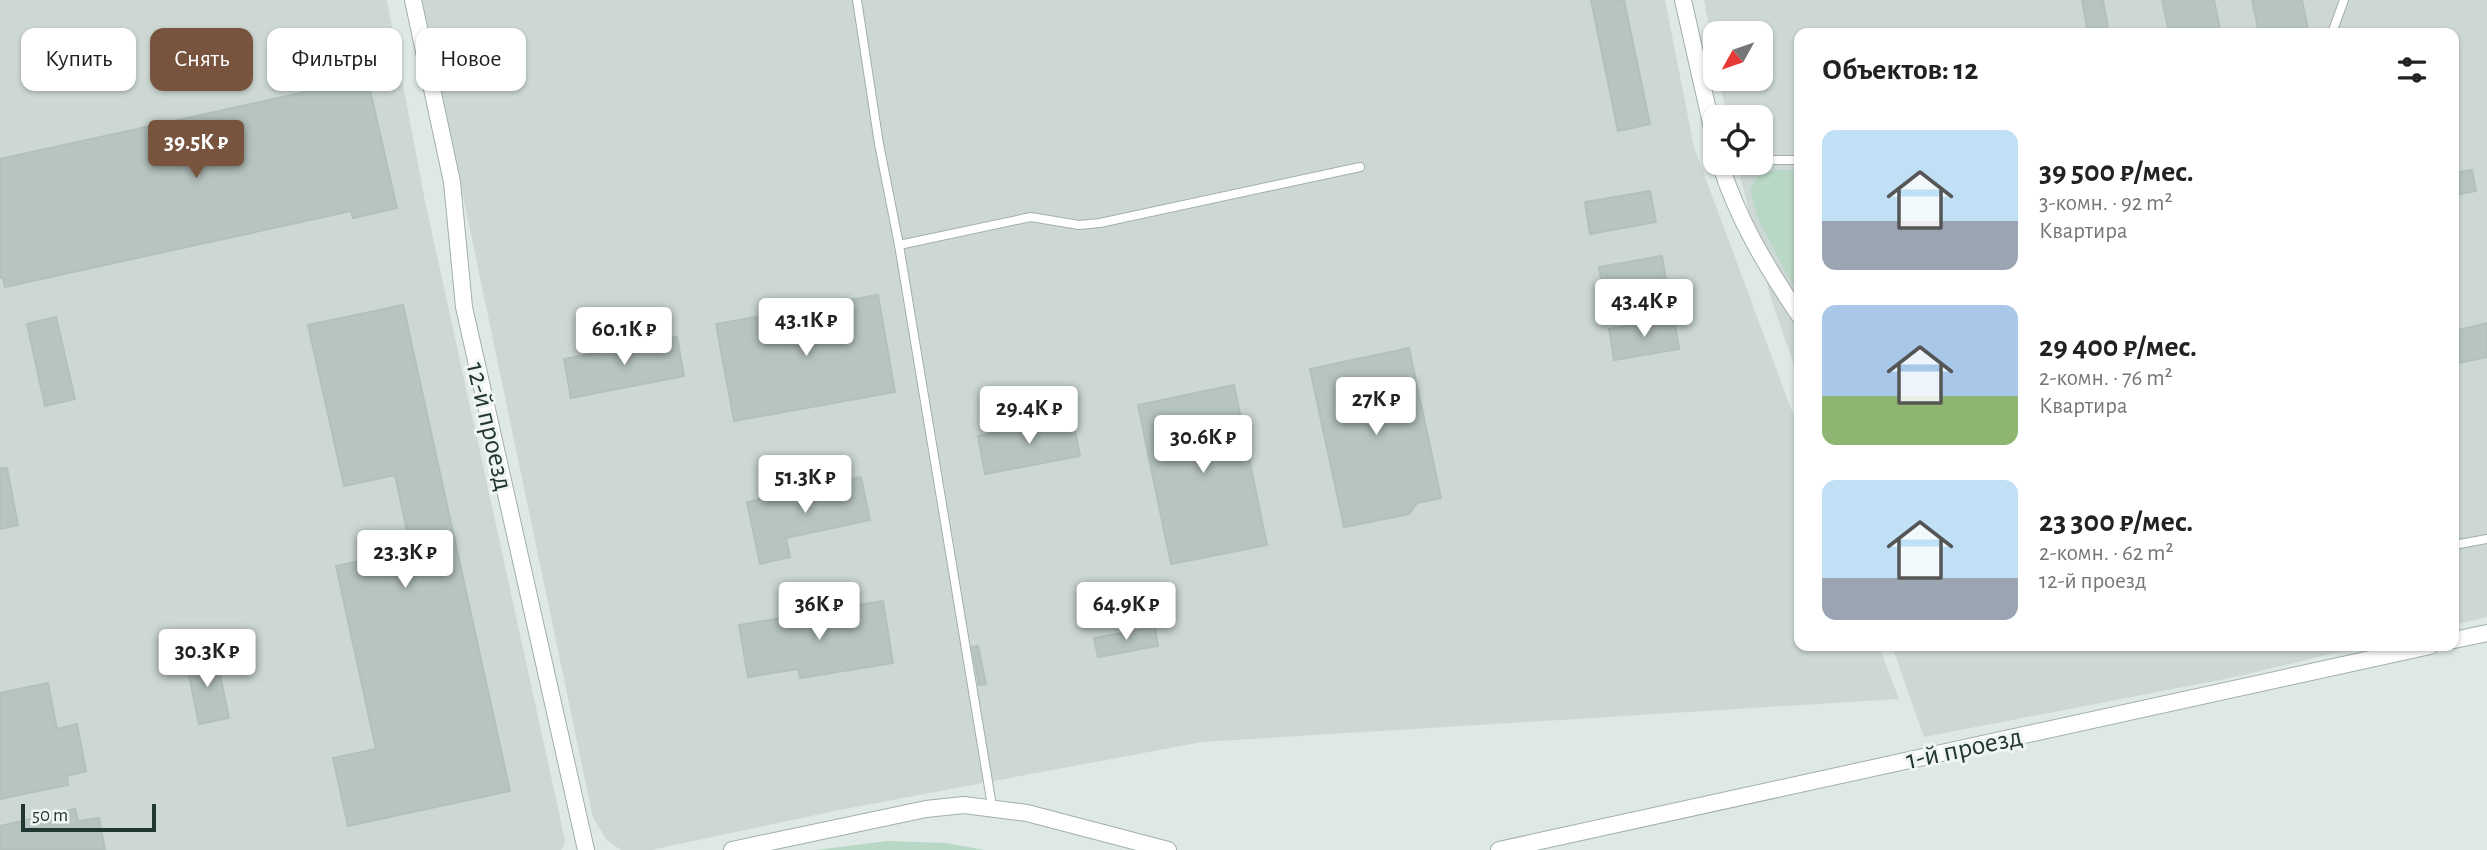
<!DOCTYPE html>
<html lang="ru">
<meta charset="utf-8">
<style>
:root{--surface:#fff;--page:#f2f2f2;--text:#222;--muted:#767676;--accent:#78543f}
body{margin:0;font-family:"Alegreya Sans",sans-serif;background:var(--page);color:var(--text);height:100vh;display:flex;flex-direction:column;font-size:26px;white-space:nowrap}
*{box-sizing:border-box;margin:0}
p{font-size:23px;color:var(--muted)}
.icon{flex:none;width:38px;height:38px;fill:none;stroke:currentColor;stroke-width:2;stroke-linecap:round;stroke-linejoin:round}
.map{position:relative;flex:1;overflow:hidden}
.sheet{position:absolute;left:1794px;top:28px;width:665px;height:623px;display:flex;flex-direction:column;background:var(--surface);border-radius:14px;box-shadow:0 2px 5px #0004}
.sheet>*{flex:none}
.banner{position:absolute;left:21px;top:28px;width:665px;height:63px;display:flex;gap:14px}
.needle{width:46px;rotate:230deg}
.buttons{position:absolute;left:1703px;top:21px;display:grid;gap:14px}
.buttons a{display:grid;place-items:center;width:70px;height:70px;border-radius:14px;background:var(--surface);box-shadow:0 2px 5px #0004;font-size:35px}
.scale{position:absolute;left:21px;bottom:18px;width:135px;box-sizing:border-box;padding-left:7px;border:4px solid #223633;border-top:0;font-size:19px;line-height:24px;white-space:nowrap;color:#223633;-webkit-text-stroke:5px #eef5f2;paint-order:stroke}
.price{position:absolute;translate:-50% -60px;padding:0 16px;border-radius:7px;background:#fff;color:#222;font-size:23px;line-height:46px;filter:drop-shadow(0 2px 4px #0008)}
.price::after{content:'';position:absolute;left:50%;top:42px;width:21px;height:16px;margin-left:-10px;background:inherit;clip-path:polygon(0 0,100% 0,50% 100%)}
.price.on{background:var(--accent);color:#fff}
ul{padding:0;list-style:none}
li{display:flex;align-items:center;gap:21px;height:175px;padding:0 28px}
li span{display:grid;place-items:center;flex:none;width:196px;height:140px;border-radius:14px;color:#555}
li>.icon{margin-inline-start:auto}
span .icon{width:84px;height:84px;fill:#fffc;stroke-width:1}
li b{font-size:30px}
h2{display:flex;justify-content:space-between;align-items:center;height:84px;padding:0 28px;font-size:30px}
.chip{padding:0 24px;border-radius:14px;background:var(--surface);box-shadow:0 2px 5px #0004;font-size:24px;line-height:63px}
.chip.on{background:var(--accent);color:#fff}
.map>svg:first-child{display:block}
.built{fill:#cdd8d4}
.green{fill:#b9d7c5}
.building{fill:#b7c5c1;stroke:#b2c1bc;stroke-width:2}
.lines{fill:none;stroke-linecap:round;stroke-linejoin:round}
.lane-casing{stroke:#a2afac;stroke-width:10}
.street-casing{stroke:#a2afac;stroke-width:18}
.lane{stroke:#fff;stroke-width:8}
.street{stroke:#fff;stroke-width:16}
.labels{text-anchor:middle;stroke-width:6;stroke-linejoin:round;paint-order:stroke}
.street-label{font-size:28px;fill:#223633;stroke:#eef5f2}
</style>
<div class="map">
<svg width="2487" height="850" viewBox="0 0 2487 850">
<rect width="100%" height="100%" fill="#dee8e5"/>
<g class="built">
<polygon points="0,0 387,0 425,201 560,817 565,842 561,850 0,850"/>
<polygon points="422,0 1665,0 1694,147 1799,430 1799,646 1879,646 1899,699 1202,742 839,810 651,850 621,850 607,840 593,818"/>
<polygon points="1704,0 2487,0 2487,617 2454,625 2454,33 1799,33 1799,379 1771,299 1737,163 1760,163 1760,117 1727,117 1719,79 1760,79 1760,33 1715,33 1715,59"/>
<polygon points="1892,646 2365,646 2230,678 1924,737"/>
</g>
<g class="green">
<polygon points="1774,170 1799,170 1799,291 1792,284 1758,219 1750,191 1758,175"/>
<polygon points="887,841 946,843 984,850 816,850"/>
</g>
<g class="building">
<polygon points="1591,0 1624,0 1650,124 1618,131"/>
<polygon points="2082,0 2103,0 2109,33 2088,33"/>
<polygon points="2162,0 2214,0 2221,33 2169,33"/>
<polygon points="2252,0 2302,0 2309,33 2259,33"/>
<polygon points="361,51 397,208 353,218 351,211 5,287 3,278 0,278 0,159 323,88 317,61"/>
<polygon points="2472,170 2476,191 2454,195 2454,173"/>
<polygon points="1650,191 1656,222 1590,234 1585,202"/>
<polygon points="1662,256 1667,286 1604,297 1599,267"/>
<polygon points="878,295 895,392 734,421 716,324"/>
<polygon points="403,305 510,791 348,826 333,758 376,749 336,566 411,550 395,475 344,486 308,325"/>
<polygon points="56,317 75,399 45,406 27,324"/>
<polygon points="1674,318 1679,349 1614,360 1609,329"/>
<polygon points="2487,323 2487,357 2454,364 2454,331"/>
<polygon points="677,337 684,376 571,398 564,359"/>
<polygon points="1409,348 1441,498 1417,503 1409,514 1344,527 1310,369"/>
<polygon points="1234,385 1267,545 1171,564 1138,405"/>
<polygon points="1072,417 1080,456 985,474 978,436"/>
<polygon points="0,468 7,468 18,525 0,529"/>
<polygon points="861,477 870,520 786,538 790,557 760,564 747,502"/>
<polygon points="883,601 893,663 800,678 798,669 748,677 739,625"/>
<polygon points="1155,627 1158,646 1098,657 1094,638"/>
<polygon points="978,646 986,684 979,685 972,647"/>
<polygon points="216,655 229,718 199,724 186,661"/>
<polygon points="48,683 57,729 77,724 86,771 67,776 68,785 0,799 0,693"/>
<polygon points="75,809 78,821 99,818 105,850 0,850 0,826"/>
</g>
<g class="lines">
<g class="lane-casing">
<g id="lane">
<polyline points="857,0 879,144 899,245"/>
<polyline points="2332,33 2344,0"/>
<polyline points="1760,160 1799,160"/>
<polyline points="2454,545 2487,539"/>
<polyline points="992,806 899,245 1031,217 1079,225 1100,223 1360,167"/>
</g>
</g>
<g class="street-casing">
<g id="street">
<polyline points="413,0 452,182 464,307 586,850"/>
<polyline points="1683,0 1715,141"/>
<path d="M1720,163C1738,220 1766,266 1799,315"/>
<polyline points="2454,640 2487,633"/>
<polyline points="732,850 926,809 964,805 1027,813 1168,850"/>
<polyline points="1499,850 2430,646"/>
</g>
</g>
<use href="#lane" class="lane"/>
<use href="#street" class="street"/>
</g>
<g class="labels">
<g class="street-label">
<text transform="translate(491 426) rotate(77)" y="10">12-й проезд</text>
<text transform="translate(1964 747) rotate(-12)" y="10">1-й проезд</text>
</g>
</g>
</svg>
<div class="buttons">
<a><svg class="needle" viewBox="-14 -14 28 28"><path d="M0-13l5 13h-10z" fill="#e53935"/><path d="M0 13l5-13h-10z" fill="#767676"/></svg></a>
<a><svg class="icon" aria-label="locate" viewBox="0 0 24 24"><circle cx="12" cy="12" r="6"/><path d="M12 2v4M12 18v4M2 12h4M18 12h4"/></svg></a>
</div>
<div class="scale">50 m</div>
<b class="price on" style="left:196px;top:180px">39.5K ₽</b>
<b class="price" style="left:1644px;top:339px">43.4K ₽</b>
<b class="price" style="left:806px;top:358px">43.1K ₽</b>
<b class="price" style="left:624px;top:367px">60.1K ₽</b>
<b class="price" style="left:1376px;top:437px">27K ₽</b>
<b class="price" style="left:1029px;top:446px">29.4K ₽</b>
<b class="price" style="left:1203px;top:475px">30.6K ₽</b>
<b class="price" style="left:805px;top:515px">51.3K ₽</b>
<b class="price" style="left:405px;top:590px">23.3K ₽</b>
<b class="price" style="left:819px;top:642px">36K ₽</b>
<b class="price" style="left:1126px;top:642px">64.9K ₽</b>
<b class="price" style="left:207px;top:689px">30.3K ₽</b>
<div class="banner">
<a class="chip">Купить</a>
<a class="chip on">Снять</a>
<a class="chip">Фильтры</a>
<a class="chip">Новое</a>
</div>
<section class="sheet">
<h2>Объектов: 12<svg class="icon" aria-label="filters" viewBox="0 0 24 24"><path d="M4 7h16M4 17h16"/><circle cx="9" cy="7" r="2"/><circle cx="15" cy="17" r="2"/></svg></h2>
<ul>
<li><span style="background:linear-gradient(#bfe0f5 65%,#9aa5b1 0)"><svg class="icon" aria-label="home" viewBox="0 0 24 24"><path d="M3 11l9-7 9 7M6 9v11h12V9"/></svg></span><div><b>39 500 ₽/мес.</b><p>3-комн. · 92 m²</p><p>Квартира</p></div></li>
<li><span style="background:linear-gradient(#a9c7e8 65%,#8fb573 0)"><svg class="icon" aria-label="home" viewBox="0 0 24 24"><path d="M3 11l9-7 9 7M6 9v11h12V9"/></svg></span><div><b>29 400 ₽/мес.</b><p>2-комн. · 76 m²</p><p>Квартира</p></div></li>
<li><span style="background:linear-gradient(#bfe0f5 70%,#9aa5b1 0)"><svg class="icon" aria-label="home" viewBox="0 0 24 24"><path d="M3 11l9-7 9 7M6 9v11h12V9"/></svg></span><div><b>23 300 ₽/мес.</b><p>2-комн. · 62 m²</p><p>12-й проезд</p></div></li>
</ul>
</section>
</div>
